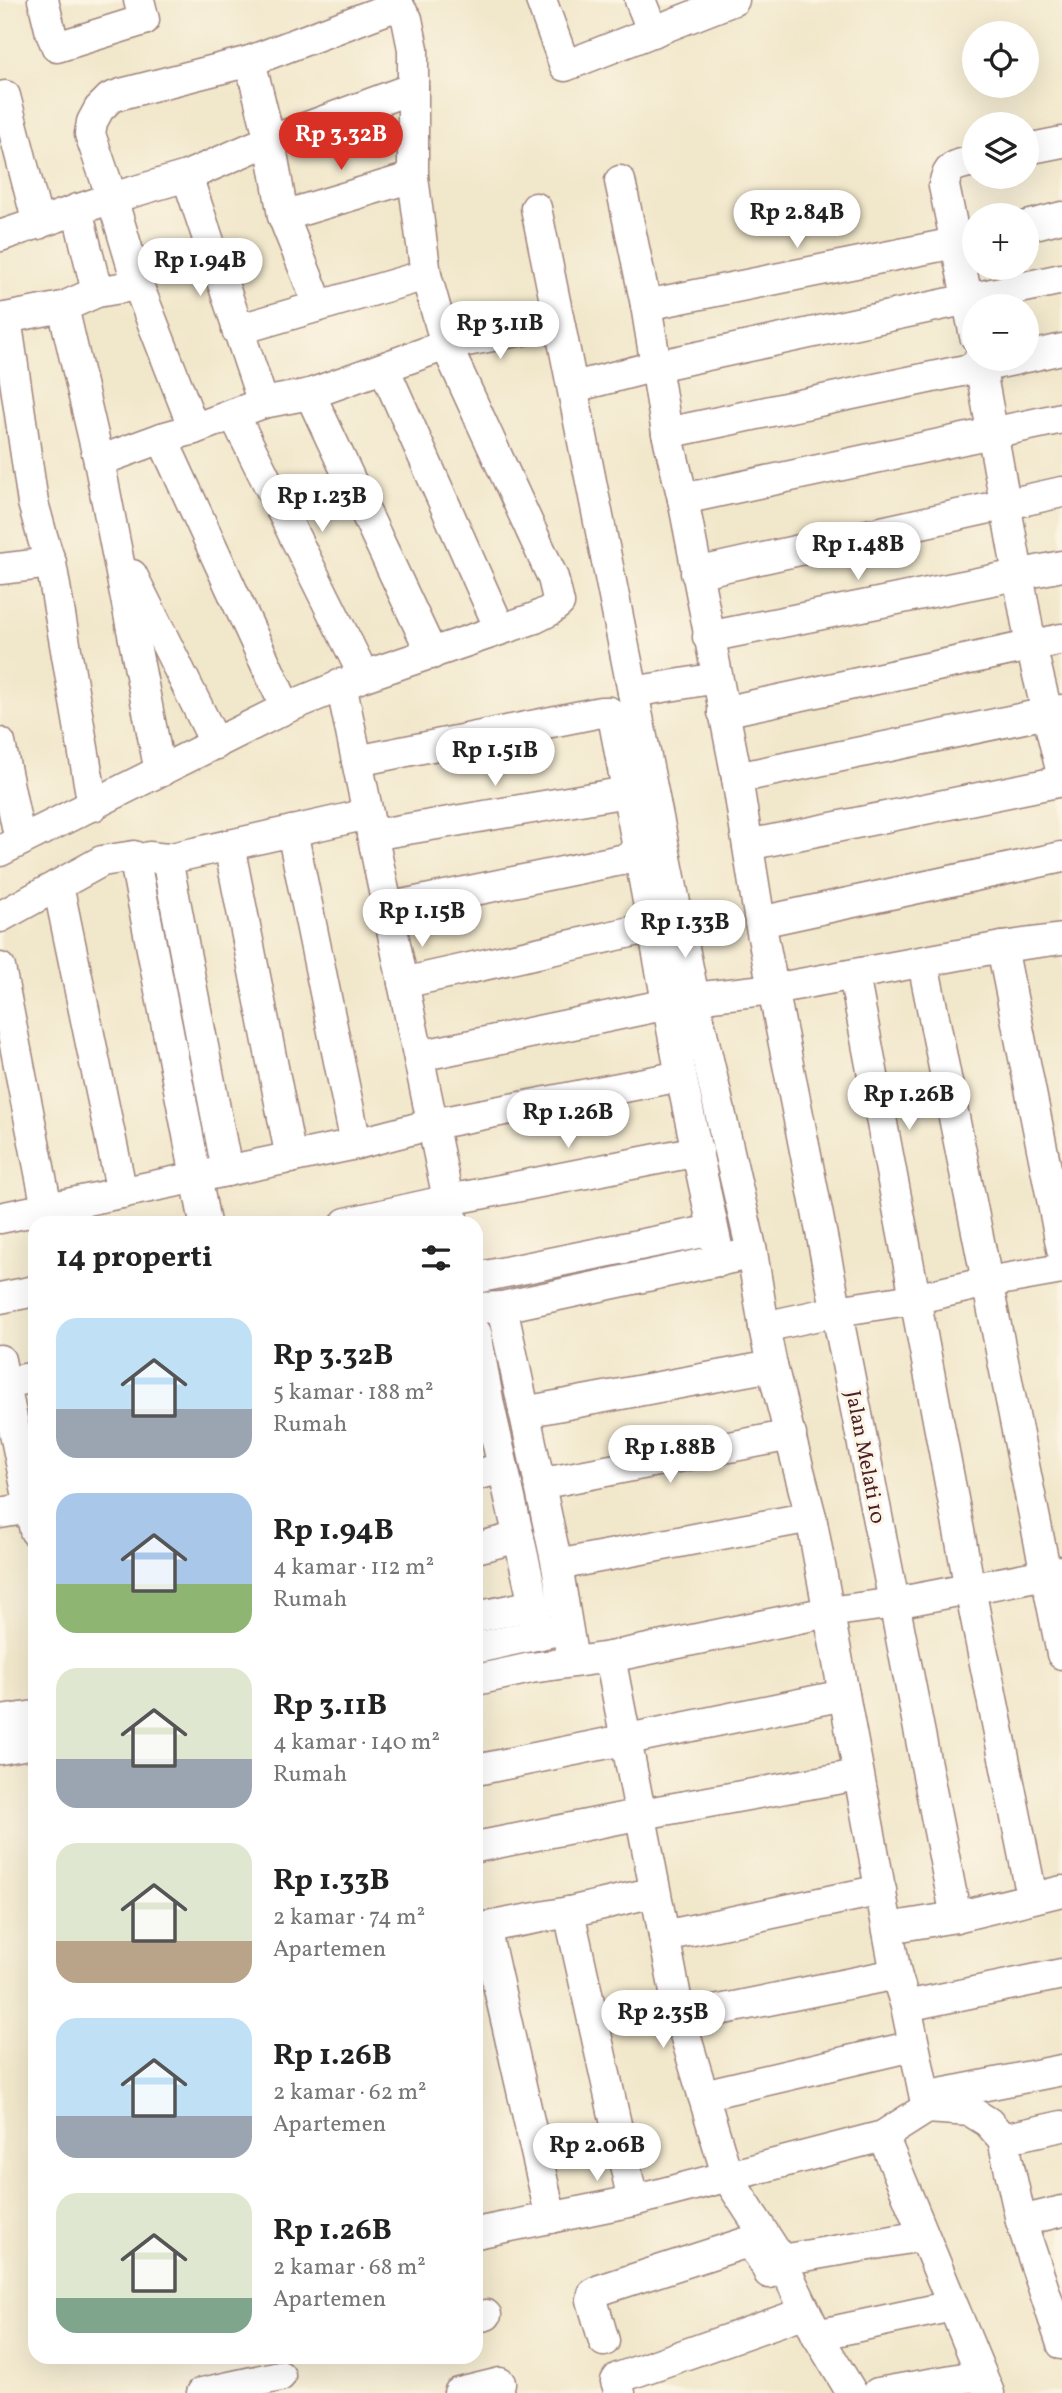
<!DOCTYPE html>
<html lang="id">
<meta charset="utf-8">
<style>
:root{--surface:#fff;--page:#f6f6f6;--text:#222;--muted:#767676;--accent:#d93025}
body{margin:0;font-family:Vollkorn,serif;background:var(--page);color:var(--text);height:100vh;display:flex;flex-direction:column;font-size:26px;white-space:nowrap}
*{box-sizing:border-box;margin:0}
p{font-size:23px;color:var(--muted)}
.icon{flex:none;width:38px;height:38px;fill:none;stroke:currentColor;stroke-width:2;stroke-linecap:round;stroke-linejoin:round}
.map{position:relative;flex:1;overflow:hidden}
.panel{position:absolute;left:28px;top:1216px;width:455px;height:1148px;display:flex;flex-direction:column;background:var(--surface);border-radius:21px;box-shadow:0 7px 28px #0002}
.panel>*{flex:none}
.fabs{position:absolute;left:962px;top:21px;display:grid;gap:14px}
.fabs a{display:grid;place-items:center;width:77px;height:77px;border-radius:50%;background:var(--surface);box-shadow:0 7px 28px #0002;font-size:35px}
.price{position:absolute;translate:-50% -60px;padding:0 16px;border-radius:24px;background:#fff;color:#222;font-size:23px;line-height:46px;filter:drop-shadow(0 2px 4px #0008)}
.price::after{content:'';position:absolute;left:50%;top:42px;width:21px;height:16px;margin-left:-10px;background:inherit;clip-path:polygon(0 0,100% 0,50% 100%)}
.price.selected{background:var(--accent);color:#fff}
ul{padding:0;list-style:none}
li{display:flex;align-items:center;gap:21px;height:175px;padding:0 28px}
li span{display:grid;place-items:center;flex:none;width:196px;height:140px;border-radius:21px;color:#555}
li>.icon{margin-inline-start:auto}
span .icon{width:84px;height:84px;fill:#fffc;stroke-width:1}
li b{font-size:30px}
h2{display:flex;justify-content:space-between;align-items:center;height:84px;padding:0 28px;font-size:30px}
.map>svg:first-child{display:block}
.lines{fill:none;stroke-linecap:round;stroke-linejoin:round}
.minor-casing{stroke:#9e837b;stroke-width:33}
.minor{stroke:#fff;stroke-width:30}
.labels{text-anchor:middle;stroke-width:6;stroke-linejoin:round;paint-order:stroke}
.street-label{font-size:21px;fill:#4a1f2b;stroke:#fcf5e5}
</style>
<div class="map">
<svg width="1062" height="2393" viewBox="0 0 1062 2393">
<rect width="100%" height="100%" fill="#fcf5e5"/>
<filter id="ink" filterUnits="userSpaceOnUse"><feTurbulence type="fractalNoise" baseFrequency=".0143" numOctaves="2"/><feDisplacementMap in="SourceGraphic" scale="14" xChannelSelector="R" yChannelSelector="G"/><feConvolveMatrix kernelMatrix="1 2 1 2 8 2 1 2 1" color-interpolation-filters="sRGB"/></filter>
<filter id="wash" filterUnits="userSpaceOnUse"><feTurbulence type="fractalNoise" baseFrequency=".00686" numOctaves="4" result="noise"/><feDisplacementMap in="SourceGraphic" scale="28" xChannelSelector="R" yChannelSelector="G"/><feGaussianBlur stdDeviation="1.57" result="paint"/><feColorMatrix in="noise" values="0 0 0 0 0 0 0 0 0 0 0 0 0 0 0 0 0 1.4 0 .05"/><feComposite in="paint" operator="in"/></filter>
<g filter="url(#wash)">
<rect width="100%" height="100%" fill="#f1e7cb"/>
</g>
<g filter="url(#ink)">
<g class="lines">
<g class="minor-casing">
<g id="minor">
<polyline points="43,0 51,33 57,47 144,20 139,0"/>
<polyline points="541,0 565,66 734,0"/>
<polyline points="640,0 653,32"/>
<polyline points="250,61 270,141 283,216 319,306"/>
<polyline points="5,96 38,224"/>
<polyline points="1027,149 1062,142"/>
<path d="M975,161C956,165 947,165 944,186L975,336"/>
<polyline points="187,176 263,403"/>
<polyline points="620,181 646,305 667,433 683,499 737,778 760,922 956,1917"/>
<polyline points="536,208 560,326"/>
<polyline points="77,209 97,292"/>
<polyline points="283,216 413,177"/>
<polyline points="1027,226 1062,217"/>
<polyline points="0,236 112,198 187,176 256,146 413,88"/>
<polyline points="646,305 975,239"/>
<polyline points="63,307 99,461 160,772"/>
<polyline points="0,319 63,307 97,292 138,285"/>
<polyline points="237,330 426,275"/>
<polyline points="1027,357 1062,349"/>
<polyline points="979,359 1031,646 1062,774"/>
<polyline points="384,368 500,629"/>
<polyline points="574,387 656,366 1062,279"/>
<polyline points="310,394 432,654"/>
<polyline points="234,415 364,676"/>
<polyline points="667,433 1018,359"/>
<polyline points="162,438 286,708"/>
<polyline points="99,461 162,438 194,429 263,403 310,394 446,345 544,326 560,326 694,998 752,1252 764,1327 772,1366 811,1517 896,1974 906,2006 927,2108 970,2111 988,2122 1003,2139 1021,2221 1062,2344"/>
<polyline points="683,499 1062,418"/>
<polyline points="51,563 93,806"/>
<path d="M0,569L51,563C43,543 39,523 33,503L6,318"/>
<polyline points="696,573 1062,492"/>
<polyline points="132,575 216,744"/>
<polyline points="708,637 1062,566"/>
<polyline points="341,684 453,1223"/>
<polyline points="633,692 717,678"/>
<polyline points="723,712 1062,639"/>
<polyline points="0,743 20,841"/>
<polyline points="357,761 601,712 609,712 613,716 681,1076 720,1261"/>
<polyline points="737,778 1062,710"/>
<polyline points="292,831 356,1144"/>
<polyline points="372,835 627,792"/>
<polyline points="229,845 291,1158"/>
<polyline points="748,845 1062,781"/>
<polyline points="0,851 286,708 364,676 535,618 549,611 559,603 553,578 446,345 426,275 413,177 413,49 407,19 401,10 390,8 250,61 121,94 110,98 99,109 92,122 90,134 112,198 138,285 194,429"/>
<polyline points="149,857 167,859 368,814"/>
<polyline points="167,859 227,1171"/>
<polyline points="58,885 122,1193"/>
<polyline points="387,908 640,856"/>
<polyline points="0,917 102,861 134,856 205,1223"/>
<polyline points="760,922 1062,857"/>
<polyline points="1002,947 1062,1249"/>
<polyline points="923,963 1062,1654"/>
<polyline points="0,968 47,1208"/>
<polyline points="854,975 970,1589 1032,1897"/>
<polyline points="403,983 653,927"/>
<polyline points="694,998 773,989 1002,947 1062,939"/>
<polyline points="419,1056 668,1004"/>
<polyline points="0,1218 356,1144 433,1124 681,1076"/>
<polyline points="346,1223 449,1200 698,1151"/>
<polyline points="476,1278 713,1230"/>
<polyline points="0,1298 35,1291"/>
<polyline points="502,1307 557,1565 573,1661"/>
<polyline points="476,1308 502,1307 740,1256"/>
<polyline points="764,1327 837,1311 914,1299 988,1282 1062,1269"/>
<polyline points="476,1333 489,1405 534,1605 538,1635"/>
<polyline points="0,1360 35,1531"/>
<polyline points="5,1383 35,1377"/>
<polyline points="524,1412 772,1366"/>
<polyline points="476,1475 503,1468"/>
<polyline points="539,1484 791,1435"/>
<polyline points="0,1513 30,1508"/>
<polyline points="476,1548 519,1537"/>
<polyline points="557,1565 811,1517"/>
<polyline points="476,1617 534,1605"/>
<polyline points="476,1648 558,1630"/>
<polyline points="610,1657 680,2018 728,2178 781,2260 817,2335 852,2393"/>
<polyline points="476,1680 531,1668 610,1657 828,1612 895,1603 1062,1571"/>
<polyline points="0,1721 35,1716"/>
<polyline points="0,1749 35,1743"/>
<polyline points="476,1770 844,1695"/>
<polyline points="476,1847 642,1814 858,1775"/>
<polyline points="569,1912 633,2201"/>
<polyline points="485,1927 551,2218"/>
<polyline points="888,1928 956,1917 1062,1891"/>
<polyline points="476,1929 569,1912 655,1892"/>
<polyline points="664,1936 881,1890"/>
<polyline points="906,2006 1062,1974"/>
<polyline points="680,2018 896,1974"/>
<polyline points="703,2095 913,2046"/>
<polyline points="925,2097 1062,2070"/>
<polyline points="883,2136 989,2393"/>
<polyline points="1003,2139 1062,2126"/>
<polyline points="1021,2221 1062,2211"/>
<polyline points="476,2233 633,2201 883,2136 927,2108"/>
<polyline points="781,2260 922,2236"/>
<polyline points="476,2317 486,2315"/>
<polyline points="817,2335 952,2306"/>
<path d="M604,2341L592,2300L593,2294L600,2290L745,2243C758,2249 763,2260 769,2273"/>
<polyline points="202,2393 280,2376"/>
<polyline points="459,2393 500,2383"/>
<polyline points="620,2393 616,2381 618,2378 792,2317"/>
<polyline points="878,2393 981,2375"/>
</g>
</g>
<use href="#minor" class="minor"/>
</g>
</g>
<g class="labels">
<g class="street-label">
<text transform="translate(866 1457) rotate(79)" y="7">Jalan Melati 10</text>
</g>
</g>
</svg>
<div class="fabs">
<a><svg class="icon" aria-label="locate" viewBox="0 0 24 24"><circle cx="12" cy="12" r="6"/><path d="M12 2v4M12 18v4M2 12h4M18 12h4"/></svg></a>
<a><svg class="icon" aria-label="layers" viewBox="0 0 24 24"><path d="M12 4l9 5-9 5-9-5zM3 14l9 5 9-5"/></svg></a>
<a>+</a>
<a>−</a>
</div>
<b class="price selected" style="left:341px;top:172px">Rp 3.32B</b>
<b class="price" style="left:797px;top:250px">Rp 2.84B</b>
<b class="price" style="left:200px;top:298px">Rp 1.94B</b>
<b class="price" style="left:500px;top:361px">Rp 3.11B</b>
<b class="price" style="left:322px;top:534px">Rp 1.23B</b>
<b class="price" style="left:858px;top:582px">Rp 1.48B</b>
<b class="price" style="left:495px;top:788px">Rp 1.51B</b>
<b class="price" style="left:422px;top:949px">Rp 1.15B</b>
<b class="price" style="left:685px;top:960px">Rp 1.33B</b>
<b class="price" style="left:909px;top:1132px">Rp 1.26B</b>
<b class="price" style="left:568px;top:1150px">Rp 1.26B</b>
<b class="price" style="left:670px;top:1485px">Rp 1.88B</b>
<b class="price" style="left:663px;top:2050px">Rp 2.35B</b>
<b class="price" style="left:597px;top:2183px">Rp 2.06B</b>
<section class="panel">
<h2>14 properti<svg class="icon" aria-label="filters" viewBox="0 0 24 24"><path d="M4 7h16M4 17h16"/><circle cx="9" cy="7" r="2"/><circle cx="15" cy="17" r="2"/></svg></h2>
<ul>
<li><span style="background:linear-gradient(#bfe0f5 65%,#9aa5b1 0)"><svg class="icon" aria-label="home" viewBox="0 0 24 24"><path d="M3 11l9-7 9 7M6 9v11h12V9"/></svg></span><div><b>Rp 3.32B</b><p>5 kamar · 188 m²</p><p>Rumah</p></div></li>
<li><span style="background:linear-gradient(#a9c7e8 65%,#8fb573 0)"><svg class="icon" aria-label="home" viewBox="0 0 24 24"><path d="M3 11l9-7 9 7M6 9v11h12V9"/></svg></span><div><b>Rp 1.94B</b><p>4 kamar · 112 m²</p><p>Rumah</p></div></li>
<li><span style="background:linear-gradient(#dfe7d0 65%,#9aa5b1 0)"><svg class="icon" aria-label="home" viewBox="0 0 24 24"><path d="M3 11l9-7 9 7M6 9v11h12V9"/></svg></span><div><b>Rp 3.11B</b><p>4 kamar · 140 m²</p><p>Rumah</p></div></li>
<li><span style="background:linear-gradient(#dfe7d0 70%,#b9a48a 0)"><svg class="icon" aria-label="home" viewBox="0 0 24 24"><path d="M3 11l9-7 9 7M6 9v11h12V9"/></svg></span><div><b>Rp 1.33B</b><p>2 kamar · 74 m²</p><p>Apartemen</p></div></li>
<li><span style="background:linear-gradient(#bfe0f5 70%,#9aa5b1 0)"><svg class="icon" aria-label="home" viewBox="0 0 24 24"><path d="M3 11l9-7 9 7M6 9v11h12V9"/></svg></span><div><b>Rp 1.26B</b><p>2 kamar · 62 m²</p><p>Apartemen</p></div></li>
<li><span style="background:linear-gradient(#dfe7d0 75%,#7fa58c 0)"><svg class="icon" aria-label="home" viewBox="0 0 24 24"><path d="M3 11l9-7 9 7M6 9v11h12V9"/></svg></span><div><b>Rp 1.26B</b><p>2 kamar · 68 m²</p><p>Apartemen</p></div></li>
</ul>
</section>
</div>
